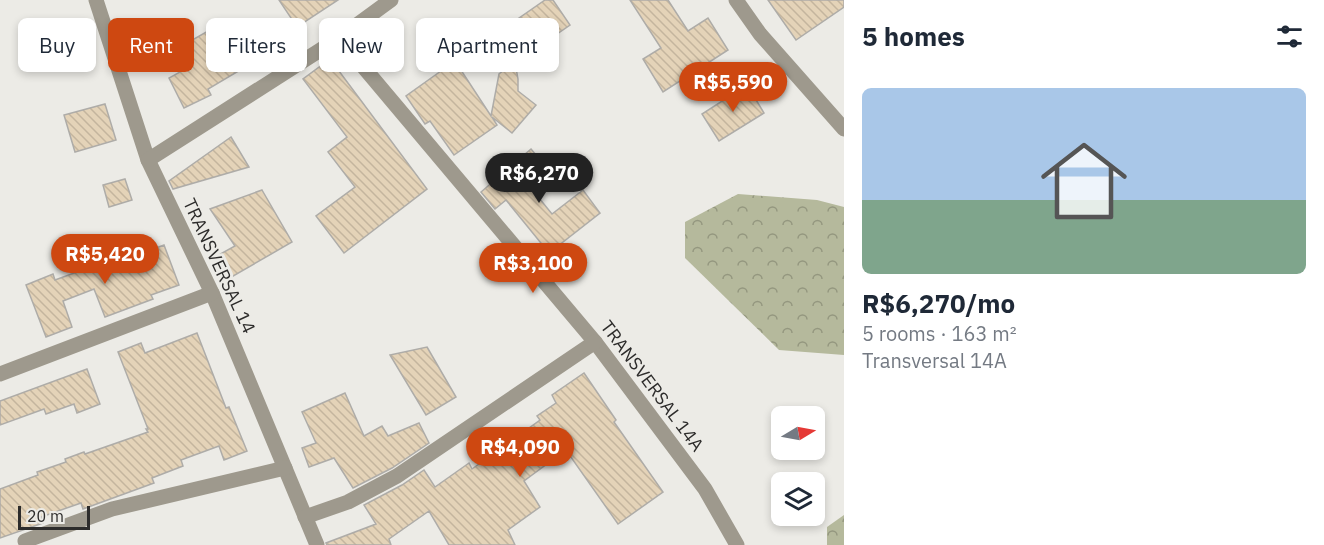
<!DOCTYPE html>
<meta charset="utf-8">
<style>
:root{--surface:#fff;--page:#f6f6f7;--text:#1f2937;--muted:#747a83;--accent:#ce4811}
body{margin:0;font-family:"IBM Plex Sans",sans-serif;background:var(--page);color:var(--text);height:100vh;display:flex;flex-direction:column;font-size:22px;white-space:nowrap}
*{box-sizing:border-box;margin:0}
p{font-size:20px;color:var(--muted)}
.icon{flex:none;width:33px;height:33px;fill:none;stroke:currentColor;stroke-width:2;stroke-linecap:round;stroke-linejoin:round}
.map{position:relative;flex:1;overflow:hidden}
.drawer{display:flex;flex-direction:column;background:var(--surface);width:480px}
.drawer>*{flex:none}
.hud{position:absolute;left:18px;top:18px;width:570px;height:54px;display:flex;gap:12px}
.needle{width:39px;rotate:80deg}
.fabs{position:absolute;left:771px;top:406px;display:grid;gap:12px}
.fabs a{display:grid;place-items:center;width:54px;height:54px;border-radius:9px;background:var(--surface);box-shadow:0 3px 9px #0003;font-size:30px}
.scale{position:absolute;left:18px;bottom:15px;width:72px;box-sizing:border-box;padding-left:6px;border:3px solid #2d2c2b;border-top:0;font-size:16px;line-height:21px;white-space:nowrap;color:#2d2c2b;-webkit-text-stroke:4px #ecebe6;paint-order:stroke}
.price{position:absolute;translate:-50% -51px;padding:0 14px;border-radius:21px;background:var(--accent);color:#fff;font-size:20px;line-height:39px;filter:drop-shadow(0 2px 3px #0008)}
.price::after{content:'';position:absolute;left:50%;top:36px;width:18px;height:14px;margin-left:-9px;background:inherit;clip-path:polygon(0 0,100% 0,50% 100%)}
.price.active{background:#222;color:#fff}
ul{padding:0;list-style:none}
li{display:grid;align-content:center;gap:12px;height:318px;padding:0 18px}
li span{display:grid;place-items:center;height:186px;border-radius:9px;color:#555}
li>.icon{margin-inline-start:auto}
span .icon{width:108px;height:108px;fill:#fffc;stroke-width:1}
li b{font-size:26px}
h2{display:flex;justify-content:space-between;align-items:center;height:72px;padding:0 18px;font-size:26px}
.pill{padding:0 21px;border-radius:9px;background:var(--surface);box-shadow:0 3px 9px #0003;font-size:21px;line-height:54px}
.pill.active{background:var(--accent);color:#fff}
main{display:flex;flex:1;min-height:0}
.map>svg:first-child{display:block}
.forest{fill:url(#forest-crowns)}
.building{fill:url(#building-back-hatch);stroke:#aeaca8;stroke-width:1.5}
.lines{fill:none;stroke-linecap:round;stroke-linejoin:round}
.minor{stroke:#9e998d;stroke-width:15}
.labels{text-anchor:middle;stroke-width:6;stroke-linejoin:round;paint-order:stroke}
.street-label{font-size:18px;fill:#2d2c2b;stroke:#ecebe6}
</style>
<main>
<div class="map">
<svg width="844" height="545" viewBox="0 0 844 545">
<defs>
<pattern id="forest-crowns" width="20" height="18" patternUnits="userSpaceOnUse" patternTransform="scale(1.5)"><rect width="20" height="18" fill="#b5b99c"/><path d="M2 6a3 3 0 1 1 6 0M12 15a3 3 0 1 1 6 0" fill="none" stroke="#94977f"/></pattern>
<pattern id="building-back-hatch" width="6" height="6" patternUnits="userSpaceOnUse" patternTransform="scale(1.5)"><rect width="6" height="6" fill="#e4d3b8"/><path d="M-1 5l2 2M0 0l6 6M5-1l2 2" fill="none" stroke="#c4b59e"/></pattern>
</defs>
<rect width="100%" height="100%" fill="#ecebe6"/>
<g class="forest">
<polygon points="738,194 817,200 844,207 844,355 779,350 685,258 685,222"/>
<polygon points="844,515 844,545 827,545 827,527"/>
</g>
<g class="building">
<polygon points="279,0 338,0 297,27"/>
<polygon points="545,0 553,0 570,25 531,52 512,23"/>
<polygon points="630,0 668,0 688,31 708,18 728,50 663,92 643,59 661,48"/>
<polygon points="768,0 844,0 844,7 796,40"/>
<polygon points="222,23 247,66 208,89 211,95 184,108 169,78 182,71 177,60 192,52 187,43"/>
<polygon points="330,59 427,189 344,253 316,216 355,187 328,152 347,137 303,79"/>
<polygon points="455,61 491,116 499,74 515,62 518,79 518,91 536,105 512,133 492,117 497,125 454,155 430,121 425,124 406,96"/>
<polygon points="747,85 764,113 719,141 702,114"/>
<polygon points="105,104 116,140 75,152 64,115"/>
<polygon points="231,137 249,167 173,189 169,181"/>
<polygon points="531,149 545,166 526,182 552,214 583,190 600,213 549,253 506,200 495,209 481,192"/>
<polygon points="125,179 132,200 109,207 103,185"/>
<polygon points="262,190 292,242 228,279 215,257 235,246 210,209"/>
<polygon points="131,239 137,255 164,245 179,285 151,295 153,299 105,317 94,289 63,301 72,327 46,337 26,285 53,274 55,280 110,260 106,249"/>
<polygon points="197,333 226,408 229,407 247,451 224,460 219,446 181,460 183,466 152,478 154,483 83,509 81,503 41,517 43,523 0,538 0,489 38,475 37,472 66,462 65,459 84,452 85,454 148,432 146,429 148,429 118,352 141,343 145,353"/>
<polygon points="427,347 456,397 426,415 390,355"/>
<polygon points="87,369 100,404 77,413 74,404 46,414 44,409 0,425 0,401"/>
<polygon points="584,373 616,420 614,422 663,492 618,524 566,450 524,481 540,507 508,530 515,545 449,545 429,511 389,539 391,545 327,545 326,543 376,524 364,505 402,485 424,470 435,487 469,463 472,469 540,420 537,416 556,403 552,395"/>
<polygon points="345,393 364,436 382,426 388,436 419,423 429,443 392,468 353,488 334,458 309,467 302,448 316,443 302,412"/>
</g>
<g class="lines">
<g class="minor">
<polyline points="96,0 148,160 212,293 317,545"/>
<polyline points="736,0 760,34 844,129"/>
<polyline points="339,38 595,342 705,489 737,545"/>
<polyline points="148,160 339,38 391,0"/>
<polyline points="0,374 212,293"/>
<polyline points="305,517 348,502 397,476 595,342"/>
<polyline points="25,541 112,509 285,468"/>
</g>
</g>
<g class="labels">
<g class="street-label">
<text transform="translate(219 266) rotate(65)" y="6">TRANSVERSAL 14</text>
<text transform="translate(652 386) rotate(53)" y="6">TRANSVERSAL 14A</text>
</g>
</g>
</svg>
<div class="fabs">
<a><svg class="needle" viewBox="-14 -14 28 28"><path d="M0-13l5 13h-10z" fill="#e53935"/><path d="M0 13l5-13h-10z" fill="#747a83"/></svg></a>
<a><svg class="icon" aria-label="layers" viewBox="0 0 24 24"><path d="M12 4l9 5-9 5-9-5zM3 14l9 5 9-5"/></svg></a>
</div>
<div class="scale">20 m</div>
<b class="price" style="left:733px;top:113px">R$5,590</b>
<b class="price active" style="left:539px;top:204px">R$6,270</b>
<b class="price" style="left:105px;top:285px">R$5,420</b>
<b class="price" style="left:533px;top:294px">R$3,100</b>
<b class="price" style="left:520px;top:478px">R$4,090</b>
<div class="hud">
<a class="pill">Buy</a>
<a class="pill active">Rent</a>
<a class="pill">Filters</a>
<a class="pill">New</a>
<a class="pill">Apartment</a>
</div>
</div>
<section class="drawer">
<h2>5 homes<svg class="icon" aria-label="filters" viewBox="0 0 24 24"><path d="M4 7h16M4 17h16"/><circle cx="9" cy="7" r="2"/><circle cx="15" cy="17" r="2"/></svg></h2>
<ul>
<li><span style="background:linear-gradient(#a9c7e8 60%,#7fa58c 0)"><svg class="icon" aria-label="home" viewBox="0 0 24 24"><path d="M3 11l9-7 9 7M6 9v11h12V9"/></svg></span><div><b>R$6,270/mo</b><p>5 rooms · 163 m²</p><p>Transversal 14A</p></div></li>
</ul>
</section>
</main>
